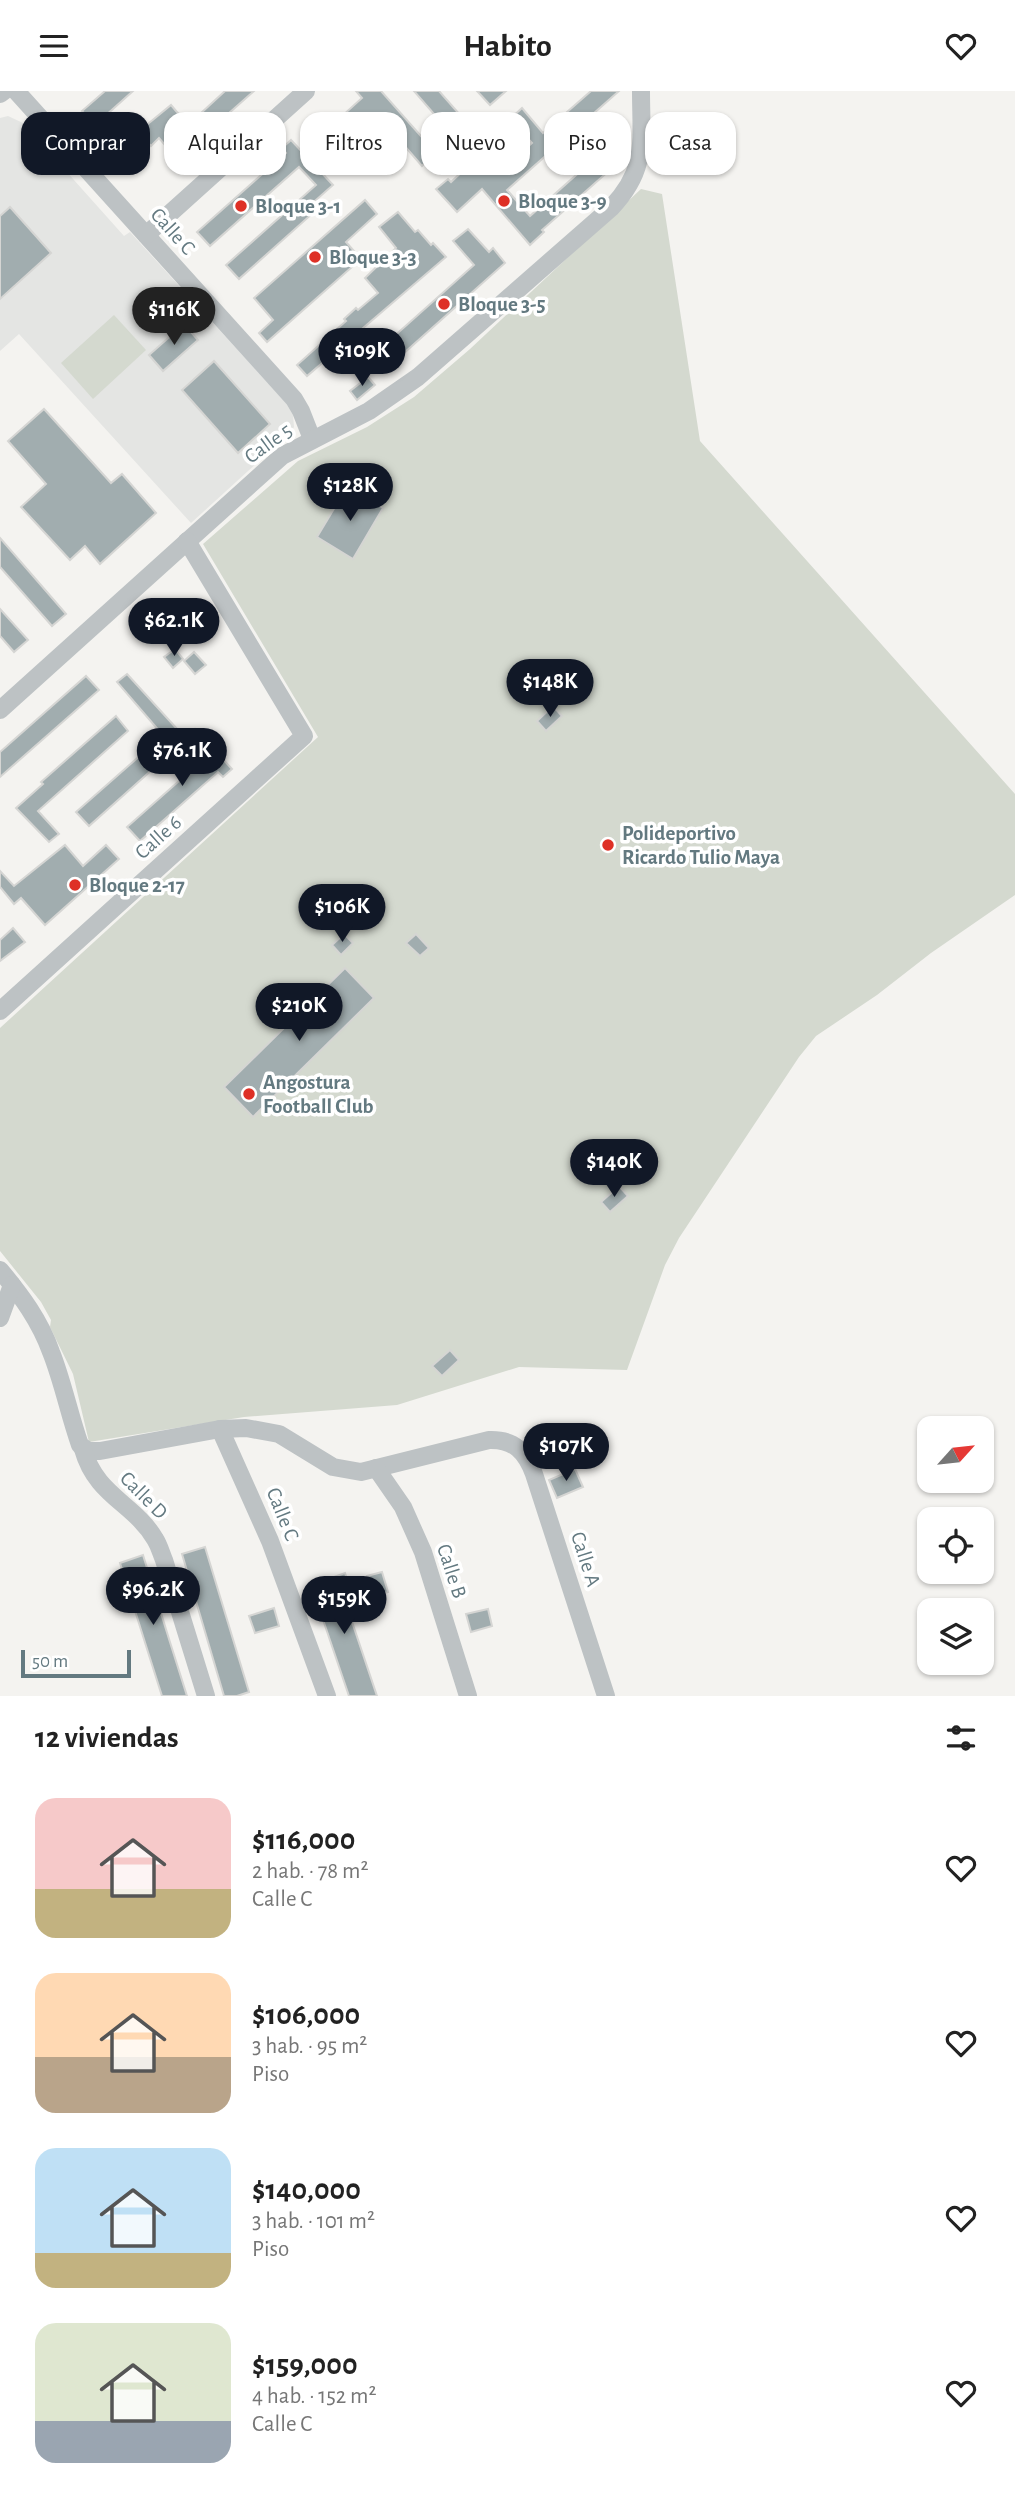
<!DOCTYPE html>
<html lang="es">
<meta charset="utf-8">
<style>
:root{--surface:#fff;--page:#f6f6f6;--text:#222;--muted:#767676;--accent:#111827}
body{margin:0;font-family:"Alegreya Sans",sans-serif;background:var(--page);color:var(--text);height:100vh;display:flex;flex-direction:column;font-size:26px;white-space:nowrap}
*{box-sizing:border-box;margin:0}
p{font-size:23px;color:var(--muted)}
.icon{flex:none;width:38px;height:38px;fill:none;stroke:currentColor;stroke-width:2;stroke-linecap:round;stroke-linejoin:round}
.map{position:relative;height:1605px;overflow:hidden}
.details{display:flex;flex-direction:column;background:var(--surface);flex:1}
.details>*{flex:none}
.banner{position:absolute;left:21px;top:21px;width:973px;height:63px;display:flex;gap:14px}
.needle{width:46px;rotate:63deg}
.fabs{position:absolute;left:917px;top:1325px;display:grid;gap:14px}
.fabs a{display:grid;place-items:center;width:77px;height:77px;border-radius:14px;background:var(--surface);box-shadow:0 2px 5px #0004;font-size:35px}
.scale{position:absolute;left:21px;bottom:18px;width:110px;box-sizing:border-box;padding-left:7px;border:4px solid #637980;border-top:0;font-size:19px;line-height:24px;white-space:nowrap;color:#637980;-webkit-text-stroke:5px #fff;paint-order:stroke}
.price{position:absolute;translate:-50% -60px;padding:0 16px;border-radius:24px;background:var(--accent);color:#fff;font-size:23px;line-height:46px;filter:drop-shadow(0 2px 4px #0008)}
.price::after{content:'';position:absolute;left:50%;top:42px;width:21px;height:16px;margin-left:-10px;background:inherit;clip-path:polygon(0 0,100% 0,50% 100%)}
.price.on{background:#222;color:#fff}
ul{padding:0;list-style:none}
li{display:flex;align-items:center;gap:21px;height:175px;padding:0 35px}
li span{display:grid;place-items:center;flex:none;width:196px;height:140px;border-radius:21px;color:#555}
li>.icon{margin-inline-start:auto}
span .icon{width:84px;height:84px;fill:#fffc;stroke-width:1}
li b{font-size:30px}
h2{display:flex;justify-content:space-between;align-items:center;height:84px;padding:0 35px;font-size:30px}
.tag{padding:0 24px;border-radius:21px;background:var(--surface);box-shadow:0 2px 5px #0004;font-size:24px;line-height:63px}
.tag.on{background:var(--accent);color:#fff}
header{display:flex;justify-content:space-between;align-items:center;height:91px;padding:0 35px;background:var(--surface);font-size:32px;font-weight:600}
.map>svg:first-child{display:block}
.built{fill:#e4e5e3}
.green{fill:#d4d9cf}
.building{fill:#a1adaf;stroke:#d5d5d3;stroke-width:2}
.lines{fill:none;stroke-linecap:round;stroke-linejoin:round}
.street{stroke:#bdc2c4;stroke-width:18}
.poi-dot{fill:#de3026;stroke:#fff;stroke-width:2.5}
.labels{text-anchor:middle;stroke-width:7;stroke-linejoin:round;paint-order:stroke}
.poi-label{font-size:21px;font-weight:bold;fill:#637980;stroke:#fff;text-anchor:start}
.street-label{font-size:21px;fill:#637980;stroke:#fff}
</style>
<header><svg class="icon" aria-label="menu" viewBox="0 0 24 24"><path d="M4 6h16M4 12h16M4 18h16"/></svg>Habito<svg class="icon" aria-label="heart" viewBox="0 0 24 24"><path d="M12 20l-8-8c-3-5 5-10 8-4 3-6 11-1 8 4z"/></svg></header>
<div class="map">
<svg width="1015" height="1605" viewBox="0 0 1015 1605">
<rect width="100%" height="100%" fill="#f4f3f0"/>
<polygon class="built" points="8,25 23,32 124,145 130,141 286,312 293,324 294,336 291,341 191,432 19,243 0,260 0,27"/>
<g class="green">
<polygon points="641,98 662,103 700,350 1015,703 1015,804 931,862 877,904 816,945 799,966 679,1147 665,1174 627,1279 519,1276 397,1314 244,1326 89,1351 73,1283 50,1236 51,1229 41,1211 0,1160 0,937 318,646 203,453 298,370 367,336 414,306 470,258"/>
<polygon points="114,224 146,259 93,308 61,272"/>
</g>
<g class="building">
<polygon points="105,0 133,0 95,34 82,20"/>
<polygon points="225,0 254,0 177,68 159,47 151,55 138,41 171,14 188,34"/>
<polygon points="356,0 381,0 436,62 422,75 390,38 369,57 342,25 362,7"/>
<polygon points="414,0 439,0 468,33 454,46"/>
<polygon points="477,0 506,0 490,14"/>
<polygon points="591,0 619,0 507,99 530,125 620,45 629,56 628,63 542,139 544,141 530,154 482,98 457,121 436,98 448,88 451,91 482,62 472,51 484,40 511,71 532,52 510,28 522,17 543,42"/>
<polygon points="291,49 333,94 308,116 313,122 239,188 226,174 316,94 299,76 210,155 197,141 286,62 282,57"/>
<polygon points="365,109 377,123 346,151 361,168 267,251 259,242 273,229 254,207"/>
<polygon points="10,116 51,162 0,208 0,125"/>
<polygon points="398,121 415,141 418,139 431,154 433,152 446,166 307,285 297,274 346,230 344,228 356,217 358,219 378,202 365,187 396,157 379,136"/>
<polygon points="468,138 489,161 493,157 505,172 395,270 382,256 474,174 453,150"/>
<polygon points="184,233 198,249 163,280 149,264"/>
<polygon points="214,270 270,333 238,362 182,299"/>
<polygon points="368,286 375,294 357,309 350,300"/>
<polygon points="44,318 111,392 122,383 156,422 100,473 85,455 70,469 21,416 46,393 8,350"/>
<polygon points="347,396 383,417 353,468 317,446"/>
<polygon points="0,447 66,523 52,535 0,476"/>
<polygon points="0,518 28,549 14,561 0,545"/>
<polygon points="175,558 183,568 173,577 164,566"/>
<polygon points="194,561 206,574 195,583 184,570"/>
<polygon points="127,583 178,639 167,649 117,591"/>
<polygon points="86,585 99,599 0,686 0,661"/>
<polygon points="553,615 562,625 546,640 537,630"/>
<polygon points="116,625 128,640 38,720 59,743 49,751 16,717 43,693 41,691"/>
<polygon points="195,638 232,678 223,686 218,681 140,750 127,736 205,667 186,647"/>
<polygon points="151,655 163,669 89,735 76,721"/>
<polygon points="65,754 83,775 106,754 119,768 45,834 21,807 14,813 0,796 0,780 14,795"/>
<polygon points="13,837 25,851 0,870 0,849"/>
<polygon points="344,843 353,852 341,864 332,854"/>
<polygon points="416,843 429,857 420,865 406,852"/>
<polygon points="345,877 374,907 253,1026 224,996"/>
<polygon points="619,1095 628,1105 610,1121 601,1111"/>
<polygon points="450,1259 459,1269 442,1285 432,1275"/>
<polygon points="575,1378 583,1396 557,1407 549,1389"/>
<polygon points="205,1456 249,1601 237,1605 224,1605 182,1463"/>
<polygon points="143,1464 169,1548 187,1605 162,1605 148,1561 120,1472"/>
<polygon points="382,1481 388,1501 373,1505 367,1485"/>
<polygon points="345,1482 350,1498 342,1501 377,1605 349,1605 318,1514 321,1513 314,1493"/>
<polygon points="274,1517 279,1535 255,1542 249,1525"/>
<polygon points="488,1518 492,1535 471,1541 466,1523"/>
</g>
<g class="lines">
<g class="street">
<polyline points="16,0 294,308 301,320 312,348"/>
<polyline points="0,3 4,0"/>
<polyline points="146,144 306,0"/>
<path d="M0,619L282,365L369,320L418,286L611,117C648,78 641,50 641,0"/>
<polyline points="0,920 304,645 187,450"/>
<path d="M0,1179C21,1204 40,1230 51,1261C63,1291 69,1323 80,1354L88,1360H100L220,1338L246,1337L279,1343L333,1376L361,1381L489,1349C514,1348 526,1361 534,1383L606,1605"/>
<polyline points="0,1227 12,1194"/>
<polyline points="220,1338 270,1450 327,1605"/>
<path d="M83,1358C96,1405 134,1412 155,1448C159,1454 161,1462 164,1469L206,1605"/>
<polyline points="376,1377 403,1416 423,1461 468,1605"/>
</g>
</g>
<g class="poi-dot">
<circle cx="504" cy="110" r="7"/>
<circle cx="241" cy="115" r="7"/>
<circle cx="315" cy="166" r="7"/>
<circle cx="444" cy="213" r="7"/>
<circle cx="608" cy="754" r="7"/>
<circle cx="75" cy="794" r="7"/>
<circle cx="249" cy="1003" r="7"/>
</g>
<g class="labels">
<g class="poi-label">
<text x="518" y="117">Bloque 3-9</text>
<text x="255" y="122">Bloque 3-1</text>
<text x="329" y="173">Bloque 3-3</text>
<text x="458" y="220">Bloque 3-5</text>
<text x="622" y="749">Polideportivo<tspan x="622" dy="24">Ricardo Tulio Maya</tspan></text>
<text x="89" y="801">Bloque 2-17</text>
<text x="263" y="998">Angostura<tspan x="263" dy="24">Football Club</tspan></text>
</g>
<g class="street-label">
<text transform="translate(173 140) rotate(48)" y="7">Calle C</text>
<text transform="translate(268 352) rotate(-36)" y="7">Calle 5</text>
<text transform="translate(158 746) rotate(-42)" y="7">Calle 6</text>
<text transform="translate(144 1404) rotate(45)" y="7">Calle D</text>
<text transform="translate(283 1423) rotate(68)" y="7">Calle C</text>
<text transform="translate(586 1468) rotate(72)" y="7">Calle A</text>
<text transform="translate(452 1480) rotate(72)" y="7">Calle B</text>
</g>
</g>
</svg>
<div class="fabs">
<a><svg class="needle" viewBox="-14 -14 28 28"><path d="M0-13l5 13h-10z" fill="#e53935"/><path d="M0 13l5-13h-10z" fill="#767676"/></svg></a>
<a><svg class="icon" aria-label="locate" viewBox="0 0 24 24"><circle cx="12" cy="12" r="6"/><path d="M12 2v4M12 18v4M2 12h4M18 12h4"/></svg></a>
<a><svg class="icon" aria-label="layers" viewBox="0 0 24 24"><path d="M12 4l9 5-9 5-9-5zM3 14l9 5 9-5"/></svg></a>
</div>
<div class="scale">50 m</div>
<b class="price on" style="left:174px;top:256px">$116K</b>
<b class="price" style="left:362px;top:297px">$109K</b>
<b class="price" style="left:350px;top:432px">$128K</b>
<b class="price" style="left:174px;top:567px">$62.1K</b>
<b class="price" style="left:550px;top:628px">$148K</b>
<b class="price" style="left:182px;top:697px">$76.1K</b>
<b class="price" style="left:342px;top:853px">$106K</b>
<b class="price" style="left:299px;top:952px">$210K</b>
<b class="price" style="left:614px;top:1108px">$140K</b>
<b class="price" style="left:566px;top:1392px">$107K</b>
<b class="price" style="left:153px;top:1536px">$96.2K</b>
<b class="price" style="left:344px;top:1545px">$159K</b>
<div class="banner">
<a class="tag on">Comprar</a>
<a class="tag">Alquilar</a>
<a class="tag">Filtros</a>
<a class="tag">Nuevo</a>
<a class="tag">Piso</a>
<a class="tag">Casa</a>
</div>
</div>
<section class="details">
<h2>12 viviendas<svg class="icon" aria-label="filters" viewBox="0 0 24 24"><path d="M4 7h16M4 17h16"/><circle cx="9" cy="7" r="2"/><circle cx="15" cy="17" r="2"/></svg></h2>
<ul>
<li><span style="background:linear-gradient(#f6c9c9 65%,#c2b280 0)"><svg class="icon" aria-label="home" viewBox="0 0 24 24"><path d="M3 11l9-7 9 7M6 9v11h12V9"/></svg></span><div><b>$116,000</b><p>2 hab. · 78 m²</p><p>Calle C</p></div><svg class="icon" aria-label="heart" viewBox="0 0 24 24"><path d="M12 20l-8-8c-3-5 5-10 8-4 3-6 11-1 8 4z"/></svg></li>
<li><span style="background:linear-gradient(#ffd9b3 60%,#b9a48a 0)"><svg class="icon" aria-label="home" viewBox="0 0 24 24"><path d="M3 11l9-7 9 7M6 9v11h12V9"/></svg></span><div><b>$106,000</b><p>3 hab. · 95 m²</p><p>Piso</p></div><svg class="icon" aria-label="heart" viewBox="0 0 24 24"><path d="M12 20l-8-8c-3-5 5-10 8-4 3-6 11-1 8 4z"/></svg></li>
<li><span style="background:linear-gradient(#bfe0f5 75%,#c2b280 0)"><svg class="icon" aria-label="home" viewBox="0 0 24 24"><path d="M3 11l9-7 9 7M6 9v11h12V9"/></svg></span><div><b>$140,000</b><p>3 hab. · 101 m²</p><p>Piso</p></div><svg class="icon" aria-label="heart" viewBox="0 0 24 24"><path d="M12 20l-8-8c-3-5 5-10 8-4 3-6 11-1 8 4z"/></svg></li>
<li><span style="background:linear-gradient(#dfe7d0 70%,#9aa5b1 0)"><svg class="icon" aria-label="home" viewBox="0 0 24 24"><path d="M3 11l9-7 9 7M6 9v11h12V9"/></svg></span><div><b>$159,000</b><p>4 hab. · 152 m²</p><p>Calle C</p></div><svg class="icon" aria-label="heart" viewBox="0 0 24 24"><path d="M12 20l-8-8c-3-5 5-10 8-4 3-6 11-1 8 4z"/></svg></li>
</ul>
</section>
